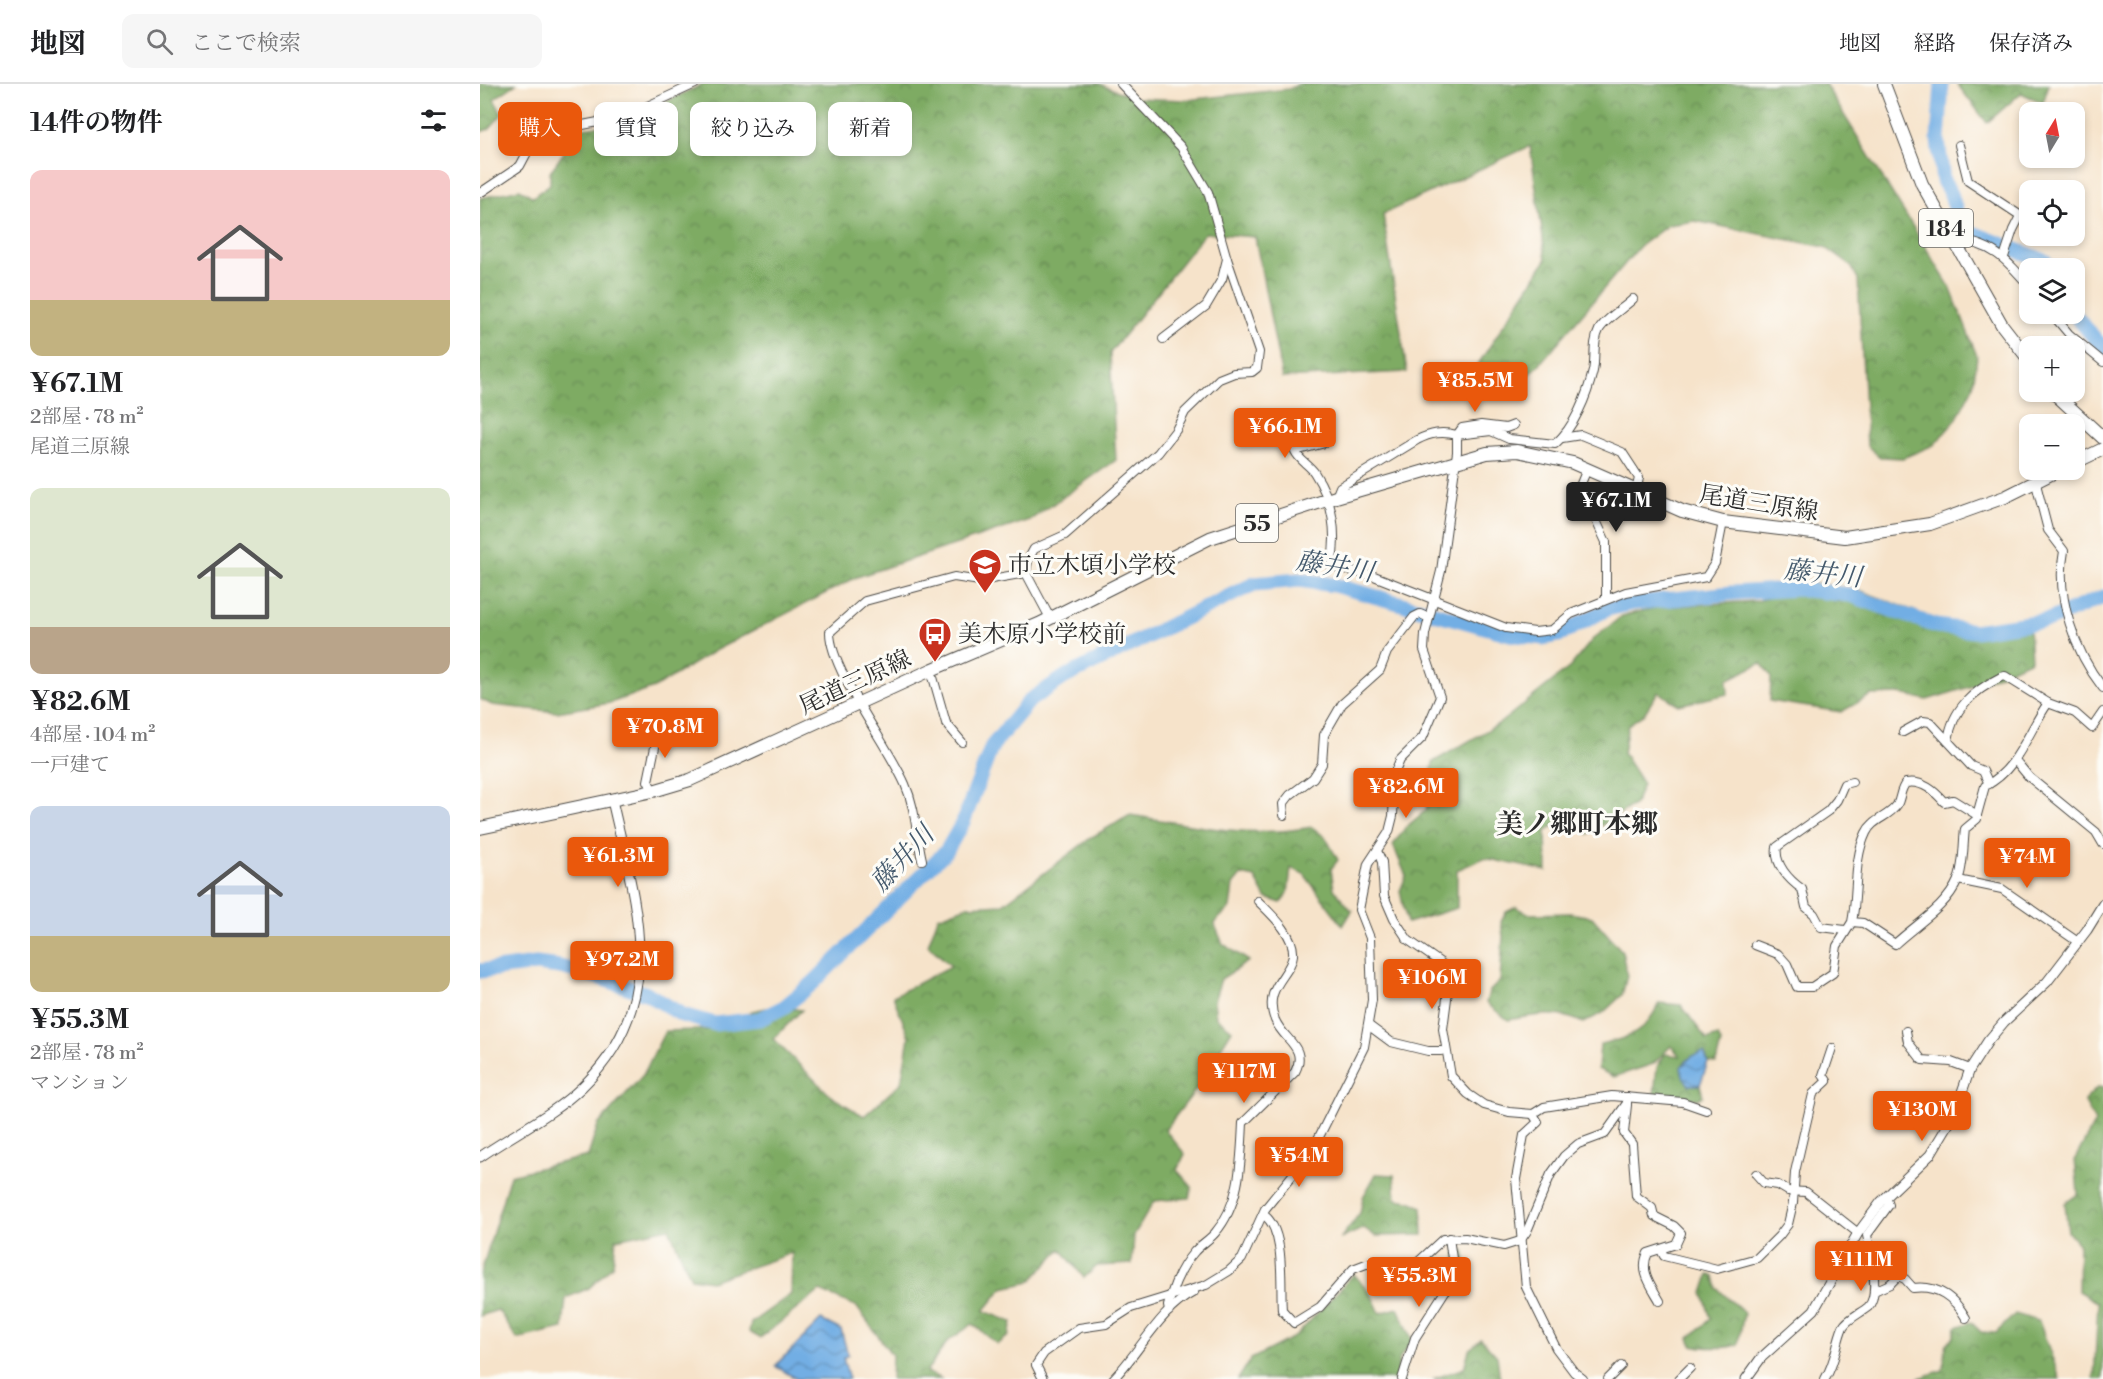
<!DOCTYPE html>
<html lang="ja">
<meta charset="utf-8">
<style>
:root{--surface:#fff;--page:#f6f6f6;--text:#202124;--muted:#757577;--line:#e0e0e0;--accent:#ea580c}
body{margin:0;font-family:"Libre Bodoni","Noto Serif JP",serif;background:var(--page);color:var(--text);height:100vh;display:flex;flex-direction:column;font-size:22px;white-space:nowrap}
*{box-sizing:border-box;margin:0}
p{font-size:20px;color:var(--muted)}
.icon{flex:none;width:33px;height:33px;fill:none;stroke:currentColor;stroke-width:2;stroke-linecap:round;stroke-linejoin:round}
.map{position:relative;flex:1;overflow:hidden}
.side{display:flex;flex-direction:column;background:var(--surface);width:480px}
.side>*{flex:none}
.top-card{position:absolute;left:18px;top:18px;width:570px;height:54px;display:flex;gap:12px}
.needle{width:39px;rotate:10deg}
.buttons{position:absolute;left:1539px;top:18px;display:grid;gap:12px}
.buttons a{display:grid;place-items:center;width:66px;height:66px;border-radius:12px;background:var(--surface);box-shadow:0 3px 9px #0003;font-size:30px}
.price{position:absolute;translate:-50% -51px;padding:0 14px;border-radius:6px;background:var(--accent);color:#fff;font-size:20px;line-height:39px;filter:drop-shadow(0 2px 3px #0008)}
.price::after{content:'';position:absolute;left:50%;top:36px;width:18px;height:14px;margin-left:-9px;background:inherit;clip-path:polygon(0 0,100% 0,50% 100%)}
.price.current{background:#222;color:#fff}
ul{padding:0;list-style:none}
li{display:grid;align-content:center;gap:12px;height:318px;padding:0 30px}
li span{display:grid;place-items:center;height:186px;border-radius:12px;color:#555}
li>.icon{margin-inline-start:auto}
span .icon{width:108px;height:108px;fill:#fffc;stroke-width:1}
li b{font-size:26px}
h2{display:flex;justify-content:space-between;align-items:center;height:72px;padding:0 30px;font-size:26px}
.pill{padding:0 21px;border-radius:12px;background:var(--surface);box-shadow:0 3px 9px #0003;font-size:21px;line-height:54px}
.pill.current{background:var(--accent);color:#fff}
header{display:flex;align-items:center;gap:36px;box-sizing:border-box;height:84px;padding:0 30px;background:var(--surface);border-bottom:2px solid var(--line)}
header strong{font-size:28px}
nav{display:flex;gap:33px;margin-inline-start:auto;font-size:21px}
.search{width:420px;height:54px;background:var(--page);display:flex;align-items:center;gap:15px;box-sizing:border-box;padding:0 21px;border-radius:12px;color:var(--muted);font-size:22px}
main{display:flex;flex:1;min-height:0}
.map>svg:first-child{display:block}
.forest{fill:url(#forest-crowns);stroke:#546b48;stroke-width:1.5}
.water{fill:url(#water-waves);stroke:#4e6c88;stroke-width:1.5}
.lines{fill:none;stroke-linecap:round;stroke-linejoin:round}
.river{stroke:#72aee4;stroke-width:15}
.minor-casing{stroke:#494743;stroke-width:10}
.tertiary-casing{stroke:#494743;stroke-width:11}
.primary-casing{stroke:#494743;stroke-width:14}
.trunk-casing{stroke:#494743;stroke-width:14}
.minor{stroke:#fff;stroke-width:8}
.tertiary{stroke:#fff;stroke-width:9}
.primary{stroke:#fff;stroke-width:12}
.trunk{stroke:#fff;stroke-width:12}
.labels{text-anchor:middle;stroke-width:6;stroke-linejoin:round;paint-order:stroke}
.shield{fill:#fdfcf7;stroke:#6a6a68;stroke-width:1.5}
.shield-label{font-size:22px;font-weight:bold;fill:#2b2b2b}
.street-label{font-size:24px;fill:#2b2b2b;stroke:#fdfcf7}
.poi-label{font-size:24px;fill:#2b2b2b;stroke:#fdfcf7;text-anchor:start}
.water-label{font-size:26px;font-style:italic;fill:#44596c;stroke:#fdfcf7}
.quarter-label{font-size:27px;font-weight:bold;fill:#2b2b2b;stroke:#fdfcf7}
</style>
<header>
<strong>地図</strong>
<div class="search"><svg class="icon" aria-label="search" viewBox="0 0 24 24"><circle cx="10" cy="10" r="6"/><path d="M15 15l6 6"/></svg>ここで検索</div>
<nav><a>地図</a><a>経路</a><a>保存済み</a></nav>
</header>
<main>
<section class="side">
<h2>14件の物件<svg class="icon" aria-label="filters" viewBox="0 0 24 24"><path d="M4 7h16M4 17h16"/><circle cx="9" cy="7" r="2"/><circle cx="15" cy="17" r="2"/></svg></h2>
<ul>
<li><span style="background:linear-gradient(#f6c9c9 70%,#c2b280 0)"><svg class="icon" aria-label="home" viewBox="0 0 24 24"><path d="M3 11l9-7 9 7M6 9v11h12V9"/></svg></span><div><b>¥67.1M</b><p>2部屋 · 78 m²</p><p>尾道三原線</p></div></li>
<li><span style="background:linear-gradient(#dfe7d0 75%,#b9a48a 0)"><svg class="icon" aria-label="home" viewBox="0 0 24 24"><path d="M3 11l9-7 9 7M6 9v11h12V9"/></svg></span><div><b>¥82.6M</b><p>4部屋 · 104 m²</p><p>一戸建て</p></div></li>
<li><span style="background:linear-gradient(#c9d6e8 70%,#c2b280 0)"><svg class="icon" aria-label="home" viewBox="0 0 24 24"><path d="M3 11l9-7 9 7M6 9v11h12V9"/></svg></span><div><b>¥55.3M</b><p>2部屋 · 78 m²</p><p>マンション</p></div></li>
</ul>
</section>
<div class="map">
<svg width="1623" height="1295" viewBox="0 0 1623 1295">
<defs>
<pattern id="forest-crowns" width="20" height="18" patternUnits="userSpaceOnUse" patternTransform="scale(1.5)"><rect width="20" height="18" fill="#7eab64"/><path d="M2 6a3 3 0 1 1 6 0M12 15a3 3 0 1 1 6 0" fill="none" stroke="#678b53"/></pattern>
<pattern id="water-waves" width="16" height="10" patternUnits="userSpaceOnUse" patternTransform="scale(1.5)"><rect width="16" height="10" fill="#72aee4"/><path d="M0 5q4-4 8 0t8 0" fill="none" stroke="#5e8eb9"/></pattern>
</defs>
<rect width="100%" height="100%" fill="#fdfcf7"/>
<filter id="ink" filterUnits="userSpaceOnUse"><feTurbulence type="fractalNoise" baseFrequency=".0167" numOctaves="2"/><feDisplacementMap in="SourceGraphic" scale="12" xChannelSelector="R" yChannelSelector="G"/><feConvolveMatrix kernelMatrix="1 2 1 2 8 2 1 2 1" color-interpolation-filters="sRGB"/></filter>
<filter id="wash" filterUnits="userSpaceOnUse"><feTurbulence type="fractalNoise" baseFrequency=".008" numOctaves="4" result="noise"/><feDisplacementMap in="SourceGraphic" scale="24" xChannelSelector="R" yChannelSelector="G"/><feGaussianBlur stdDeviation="1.35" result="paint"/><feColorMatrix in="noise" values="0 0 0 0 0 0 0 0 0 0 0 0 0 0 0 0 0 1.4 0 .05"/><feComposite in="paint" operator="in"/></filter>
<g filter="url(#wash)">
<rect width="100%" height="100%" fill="#f6e3ca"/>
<g class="forest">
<polygon points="0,0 36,0 14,15 22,30 9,45 0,48"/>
<polygon points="223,0 619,0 656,14 705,16 809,5 819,0 1345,0 1470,203 1497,272 1493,303 1476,336 1454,361 1423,374 1400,373 1387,362 1378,195 1371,182 1345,163 1215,137 1188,141 1160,162 1058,282 1037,301 1018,309 991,306 993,288 1066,176 1050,62 903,130 927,288 802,294 775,153 725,149 630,269 636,376 550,436 377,493 236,566 174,604 130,619 77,628 12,621 0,615 0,114 40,105 53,113 70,100 70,88 84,68 86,47 146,37"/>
<polygon points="1477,0 1569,0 1563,19 1541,9 1507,39"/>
<polygon points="1328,498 1379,506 1500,552 1549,543 1551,576 1499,600 1447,616 1421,610 1391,611 1361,628 1290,617 1291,592 1281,579 1247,596 1248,610 1199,621 1178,608 1164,630 1148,641 1143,669 1163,700 1155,720 1108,750 1086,734 1066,747 1067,787 1004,774 977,786 977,824 927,839 920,807 926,792 913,761 925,744 946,726 953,678 1020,639 1090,583 1113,555 1142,532 1178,523 1278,517"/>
<path d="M650,731C713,741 768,755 832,743L846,754L858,776L851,785L854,805L872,827L863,842L824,790L811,784L808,809L801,819L786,814L775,794L761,791L753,801L750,824L734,839L743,860L769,877L741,895L734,917L736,933L752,946L739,967L766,996L724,995L685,1046L705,1070L697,1086L712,1103L709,1114L674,1117L654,1151L652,1180L617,1182L604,1194L581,1165L550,1198L523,1204L504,1227L532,1238L529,1252L517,1260L493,1240L468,1257L446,1288L462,1295H411L412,1271L376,1222L340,1207L280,1254L269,1248L271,1239L311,1210L312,1169L231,1197L211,1194L189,1144L136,1155L133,1181L109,1204L86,1214L83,1244L37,1255L18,1226L0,1232V1192L30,1091L108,1072L118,1041L163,991L185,947L244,945L272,927L296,922L322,926L293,955L352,1013L384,1032L421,999L429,953L413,912L471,882L448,861L458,833L487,822L523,820L612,753Z"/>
<path d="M1036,823L1050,830L1090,829L1112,833L1142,867L1147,892L1142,911L1123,929L1103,939C1078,926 1055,931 1028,936L1006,919L1009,908L1020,897L1023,852L1021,838L1026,828Z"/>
<path d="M1179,919L1201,921L1227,956L1238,952L1241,959L1236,979L1228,978L1224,968L1212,972L1209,1001H1220L1223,1012L1218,1015L1174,1011L1177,983L1185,970L1200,972L1191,962L1173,980L1134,993L1118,985L1120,960C1151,953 1165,950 1179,919Z"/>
<polygon points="1623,1003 1623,1295 1614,1295 1618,1219 1598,1207 1599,1161 1588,1148 1585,1119 1598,1110 1595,1075 1615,1038 1604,1017 1617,1004"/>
<polygon points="896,1090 914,1091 916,1115 930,1117 942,1123 943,1151 895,1152 884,1144 860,1155 880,1129 883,1113"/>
<polygon points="984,1166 989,1191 981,1198 976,1180 976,1168"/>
<polygon points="874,1190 892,1212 900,1229 918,1224 933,1257 920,1273 916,1295 758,1295 771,1275 816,1252"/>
<path d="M1229,1191L1234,1192L1237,1204L1264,1229L1258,1260C1250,1265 1221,1264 1212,1261L1209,1254L1231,1235L1223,1209Z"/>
<polygon points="1535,1230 1559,1237 1580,1295 1437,1295 1463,1286 1466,1261 1474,1252 1476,1243 1491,1238 1501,1248 1516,1249"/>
<polygon points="1001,1255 1017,1272 1020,1295 953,1295 984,1284 989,1266"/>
</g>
<g class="water">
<polygon points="1224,968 1228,978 1220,1001 1209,1001 1203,993 1201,983 1212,972"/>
<polygon points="341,1236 361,1246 368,1271 363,1274 369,1295 317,1295 295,1282"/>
</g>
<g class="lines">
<g class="river">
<polyline points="1462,0 1458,56 1463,97 1471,110 1479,137 1485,146 1565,177 1569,184"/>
<polyline points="1594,230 1623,264"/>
<polyline points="0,887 56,880 80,883 108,890 168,910 202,931 235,940 280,935 304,923 333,899 467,766 483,738 512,662 550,616 585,593 774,500 819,496 854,501 1030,550 1063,554 1079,551 1127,525 1154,519 1252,509 1318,505 1370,511 1456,542 1495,547 1569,536 1623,513"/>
</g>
</g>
</g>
<g filter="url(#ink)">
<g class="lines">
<g class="minor-casing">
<g id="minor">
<polyline points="641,0 701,63 728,108 747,175 742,195 726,222 683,255"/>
<polyline points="1479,61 1488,97 1550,138"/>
<polyline points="0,109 40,82 49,65 82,45 144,33 215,0"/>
<polyline points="1563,152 1569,157"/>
<path d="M1473,156C1512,158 1527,176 1550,203"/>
<polyline points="1524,173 1533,146 1540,132"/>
<polyline points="1572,230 1589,250 1623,278"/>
<path d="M977,351L1011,347L1029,355L1075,360C1094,344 1107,312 1113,287C1116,273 1112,260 1119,246C1125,235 1144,224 1153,215"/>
<polyline points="977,351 982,344 1001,341 1026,344 1034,341"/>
<polyline points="1082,354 1101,351 1142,368 1159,394 1156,407"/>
<path d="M845,359L815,367C819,376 828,380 834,388C853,417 858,449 851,482L894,492L1026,544L1055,548L1072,546L1091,530L1146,508L1226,493L1235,479L1243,438"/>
<polyline points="1107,385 1100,402 1126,458 1126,515"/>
<path d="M1555,396L1568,446L1584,467C1575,513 1595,568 1623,604"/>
<polyline points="546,489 548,476 554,465 585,451 678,369 696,346 705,328 739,295 754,289 772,288 777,284 779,268 747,175"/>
<polyline points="451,586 466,639 482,658"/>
<polyline points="1423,648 1443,637 1450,638 1491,682 1503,687 1509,700"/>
<path d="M1468,657C1472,625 1493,607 1521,593L1525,592L1568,619L1595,629L1612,644L1623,628"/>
<polyline points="1535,676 1549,693 1616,748 1623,760"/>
<polyline points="173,707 168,697 179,644"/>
<polyline points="804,731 803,720 810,711 833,694 842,680 844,651 862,620 900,586 907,568 934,533 940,530 947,533"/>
<path d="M1497,731L1505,702C1538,686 1548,647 1568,619"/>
<polyline points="898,769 902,778 904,812 914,835 928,856 961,879 967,887 969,899 963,945 971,992 988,1010 1004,1021 1029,1028 1053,1030 1064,1023 1132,1012 1203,1018 1226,1026"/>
<path d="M442,776C436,750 436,725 425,700C408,661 350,586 350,548L385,517L474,493L500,497L546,489L570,534"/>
<polyline points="1478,796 1522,805 1598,858"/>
<path d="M1365,846L1341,843L1334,830L1326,823L1322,805C1309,796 1294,780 1297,763L1348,727L1357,716L1364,700L1372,698"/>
<path d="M1275,861L1298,870L1307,880L1317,903H1332L1353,889L1357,862L1372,838L1383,839L1415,860C1436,840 1466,824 1478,796C1484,782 1483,760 1485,745L1497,735V731L1473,716L1464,718C1454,706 1442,696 1426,699C1420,705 1421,714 1417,721C1409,733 1392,735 1386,749C1373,776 1378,809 1372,838"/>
<polyline points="888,941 911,958 948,967 961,967"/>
<polyline points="1426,947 1428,958 1442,976 1471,978 1490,985"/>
<path d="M1147,1021L1144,1049L1152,1060L1156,1112L1172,1124L1174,1132L1194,1142L1201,1149L1196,1160L1168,1169C1159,1187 1171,1201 1180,1217"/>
<polyline points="1053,1030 1058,1038 1044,1051 1036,1095 1046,1203 1076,1264 1094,1288 1103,1295"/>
<polyline points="1276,1090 1284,1099 1298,1101 1308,1107 1326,1108 1378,1149"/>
<path d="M784,1131C806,1147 800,1201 802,1226L814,1239L840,1223L873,1185L886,1180H936L963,1155L985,1154L1024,1162L1040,1157L1047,1147L1071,1090L1084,1072L1098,1060L1125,1050L1147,1019V1013"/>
<polyline points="1181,1166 1184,1172 1237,1185 1277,1174 1299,1152 1308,1140 1313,1119 1315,1088 1333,1010 1347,997 1343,991 1352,964"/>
<path d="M1394,1207L1410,1200L1418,1192L1425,1195L1433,1204C1458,1201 1474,1213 1486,1234"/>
<path d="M689,1227L688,1222C693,1201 700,1184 714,1168C720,1161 729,1156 735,1149C761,1119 761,1076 763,1039L815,988C828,963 804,957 795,936C782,903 811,892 813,871C815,851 791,830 778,817"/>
<path d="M563,1295L556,1281L564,1269L599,1244L626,1240L651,1224L726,1201L749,1187L762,1175L785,1125L832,1067L884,963L892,916L890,854L879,826L888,780L909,748L913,732L915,688L920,676L943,653L960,613L944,566L945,550L961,487L977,368V351C962,347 951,349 937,356L860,403L856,413"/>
<path d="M633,1295C660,1268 679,1226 714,1208"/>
<polyline points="922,1295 935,1254 969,1201 974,1188 969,1154"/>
<polyline points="1128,1295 1141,1282"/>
<polyline points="1199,1295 1210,1284"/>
<path d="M1345,1295C1357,1275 1355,1262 1363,1243C1367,1235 1381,1229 1388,1223C1401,1211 1390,1167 1387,1151L1409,1121L1406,1113"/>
</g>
</g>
<g class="tertiary-casing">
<g id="tertiary">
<path d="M0,1073C33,1050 73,1031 102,1003C191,917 155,820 132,716"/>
<polyline points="1266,1295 1281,1274 1334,1226 1378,1149 1401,1118 1450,1071 1474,1031 1490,985 1508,957 1524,938 1567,898 1607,846 1623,820"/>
</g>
</g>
<g class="primary-casing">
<g id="primary">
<polyline points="1594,379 1623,365"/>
<polyline points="0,744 173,707 210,696 451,586 559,540 730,454 856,413 1007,369 1037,367 1093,379 1202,427 1243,438 1365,453 1450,440 1525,413 1579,386"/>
</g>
</g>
<g class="trunk-casing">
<g id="trunk">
<polyline points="1404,0 1442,100 1522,241 1550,277"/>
<polyline points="1573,308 1623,354"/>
</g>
</g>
<use href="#minor" class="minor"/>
<use href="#tertiary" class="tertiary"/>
<use href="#primary" class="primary"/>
<use href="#trunk" class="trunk"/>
</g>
</g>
<defs>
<g id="school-pin" transform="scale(1.725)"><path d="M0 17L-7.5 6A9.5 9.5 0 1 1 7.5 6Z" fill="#c8321e" stroke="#fdfcf7"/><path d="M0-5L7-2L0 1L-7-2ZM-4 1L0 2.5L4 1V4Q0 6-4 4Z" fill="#fff"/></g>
<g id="bus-pin" transform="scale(1.725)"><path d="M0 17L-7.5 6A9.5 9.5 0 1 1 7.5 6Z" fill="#c8321e" stroke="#fdfcf7"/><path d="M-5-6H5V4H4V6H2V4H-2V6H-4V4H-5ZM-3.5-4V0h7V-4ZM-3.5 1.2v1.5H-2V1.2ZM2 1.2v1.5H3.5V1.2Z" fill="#fff"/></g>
</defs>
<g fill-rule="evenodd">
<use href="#school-pin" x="505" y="481"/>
<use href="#bus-pin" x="455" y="550"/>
</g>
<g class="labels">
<g class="shield">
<rect x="1439" y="125" width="54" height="38" rx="4.5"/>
<rect x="756" y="420" width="42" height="38" rx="4.5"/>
</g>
<g class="shield-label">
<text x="1466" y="152">184</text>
<text x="777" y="447">55</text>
</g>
<g class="street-label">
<text transform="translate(1279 419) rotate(9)" y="8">尾道三原線</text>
<text transform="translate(375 598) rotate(-25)" y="8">尾道三原線</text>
</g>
<g class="poi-label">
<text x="528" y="489">市立木頃小学校</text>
<text x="478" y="558">美木原小学校前</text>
</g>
<g class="water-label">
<text transform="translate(855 482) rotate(9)" y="9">藤井川</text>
<text transform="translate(1343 489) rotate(6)" y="9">藤井川</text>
<text transform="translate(422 774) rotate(-47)" y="9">藤井川</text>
</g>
<g class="quarter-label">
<text x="1097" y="749">美ノ郷町本郷</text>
</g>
</g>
</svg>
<div class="buttons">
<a><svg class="needle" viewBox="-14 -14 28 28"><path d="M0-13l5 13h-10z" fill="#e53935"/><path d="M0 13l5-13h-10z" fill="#757577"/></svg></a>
<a><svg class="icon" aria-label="locate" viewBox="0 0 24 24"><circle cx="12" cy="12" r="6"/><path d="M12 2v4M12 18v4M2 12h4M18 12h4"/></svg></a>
<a><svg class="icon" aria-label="layers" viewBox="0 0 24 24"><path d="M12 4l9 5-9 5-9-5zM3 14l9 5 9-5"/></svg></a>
<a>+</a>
<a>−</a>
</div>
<b class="price" style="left:995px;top:329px">¥85.5M</b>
<b class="price" style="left:805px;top:375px">¥66.1M</b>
<b class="price current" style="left:1136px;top:449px">¥67.1M</b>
<b class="price" style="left:185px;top:675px">¥70.8M</b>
<b class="price" style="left:926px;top:735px">¥82.6M</b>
<b class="price" style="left:138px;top:804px">¥61.3M</b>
<b class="price" style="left:1547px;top:805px">¥74M</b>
<b class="price" style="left:142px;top:908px">¥97.2M</b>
<b class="price" style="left:952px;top:926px">¥106M</b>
<b class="price" style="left:764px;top:1020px">¥117M</b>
<b class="price" style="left:1442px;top:1058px">¥130M</b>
<b class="price" style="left:819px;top:1104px">¥54M</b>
<b class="price" style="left:1381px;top:1208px">¥111M</b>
<b class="price" style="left:939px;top:1224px">¥55.3M</b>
<div class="top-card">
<a class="pill current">購入</a>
<a class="pill">賃貸</a>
<a class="pill">絞り込み</a>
<a class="pill">新着</a>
</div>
</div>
</main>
